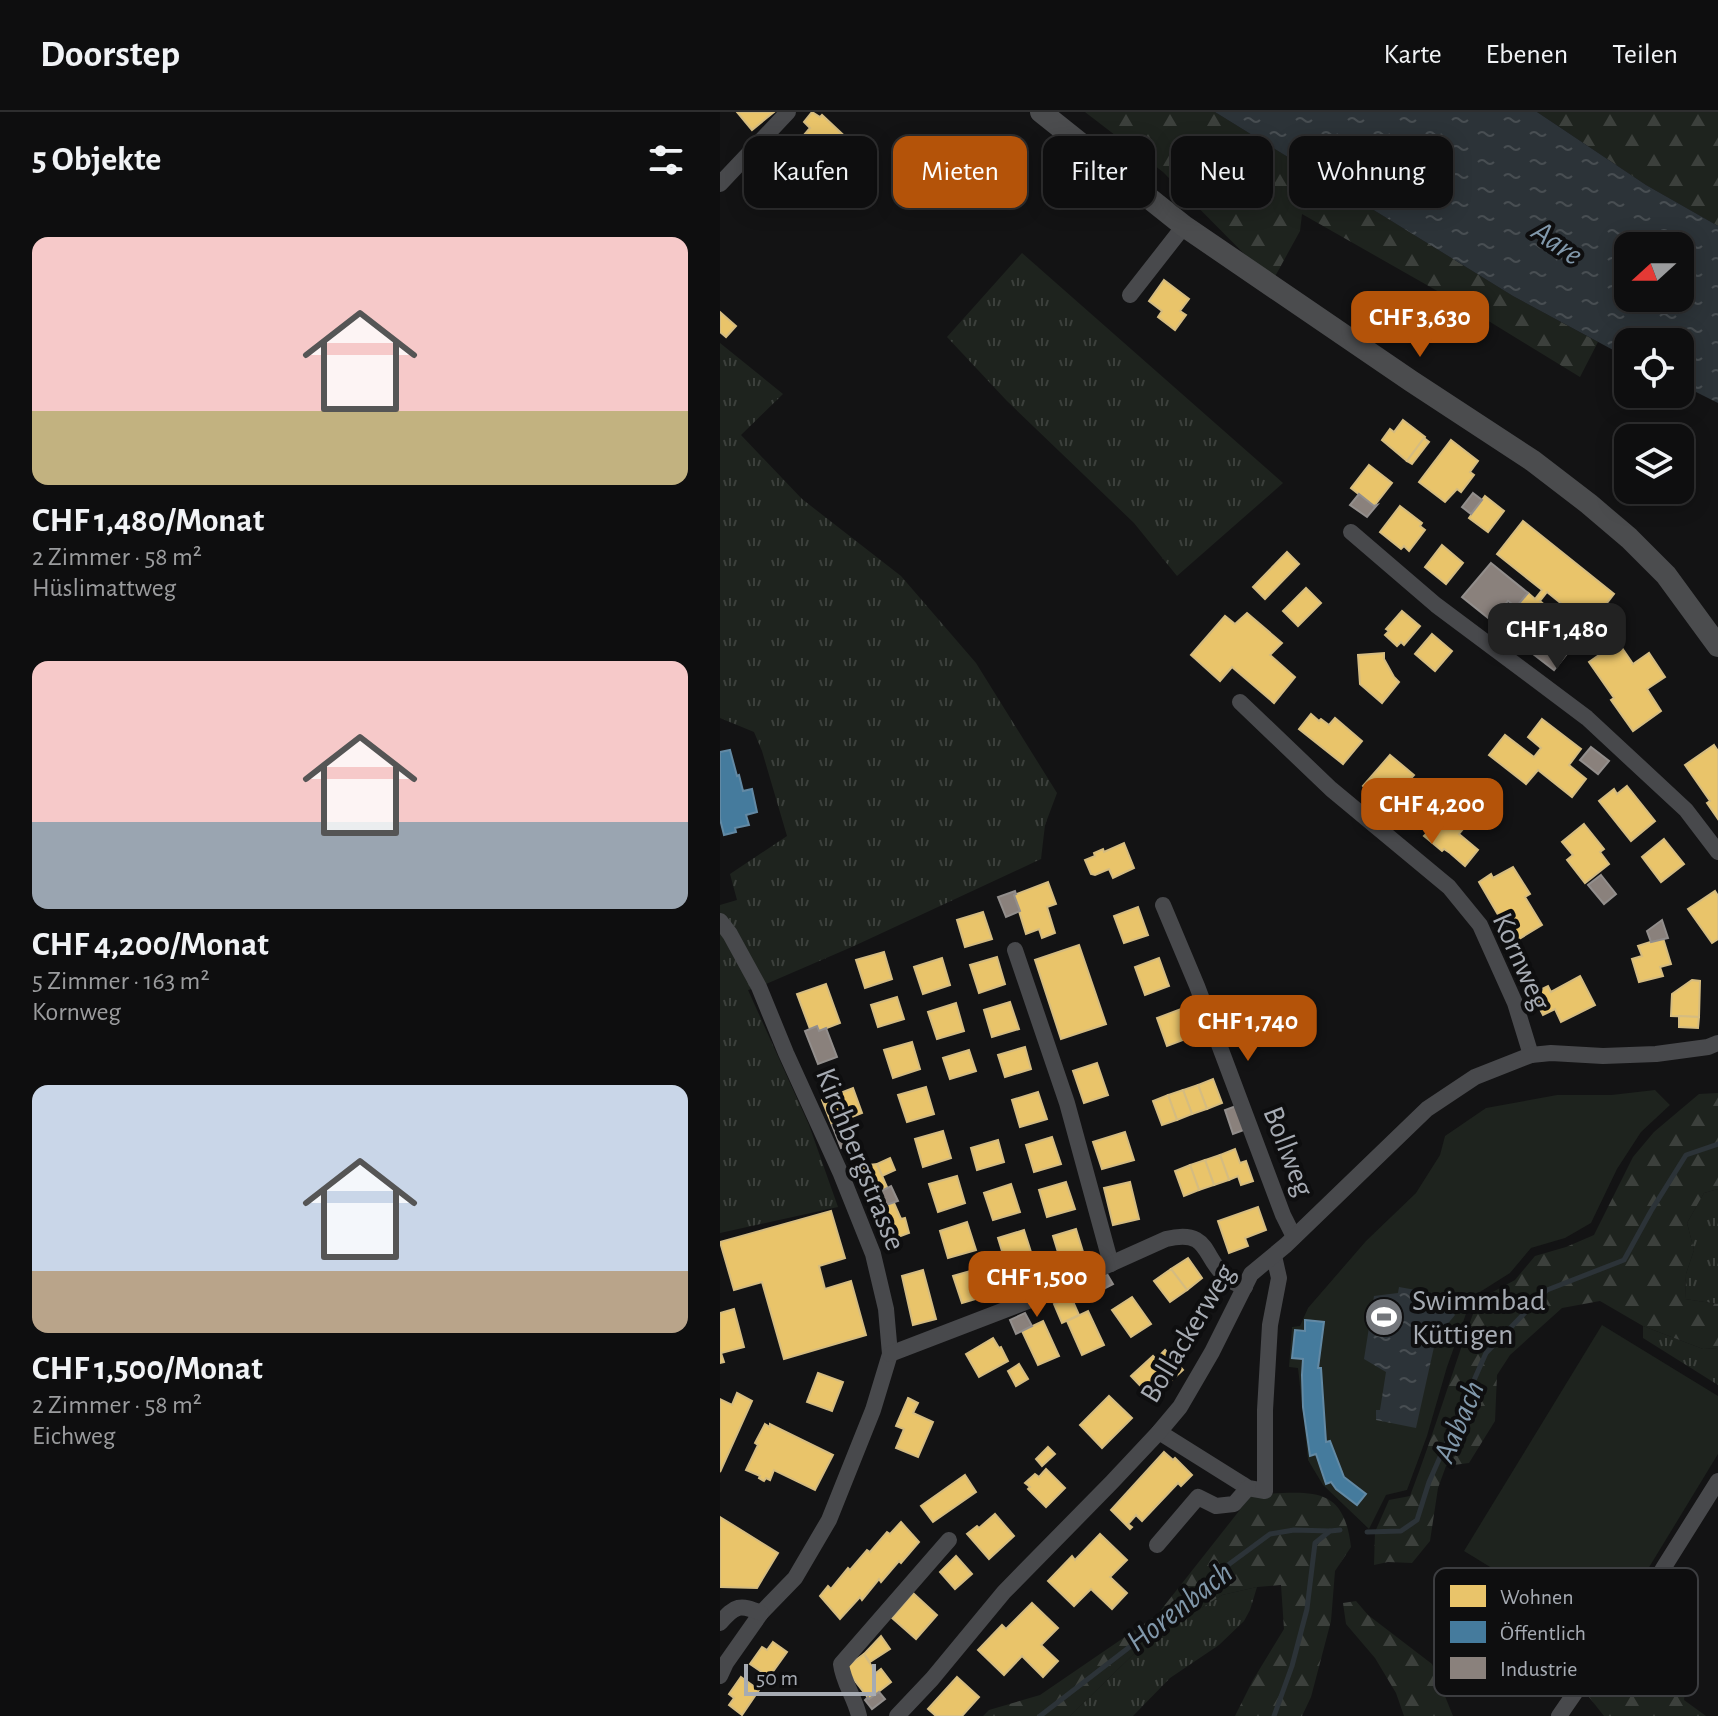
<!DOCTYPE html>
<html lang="de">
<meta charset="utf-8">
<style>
:root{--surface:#0e0e0f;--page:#1c1c1d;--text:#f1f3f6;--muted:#9b9c9e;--line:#2e2e2f;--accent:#b45309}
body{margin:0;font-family:"Alegreya Sans",sans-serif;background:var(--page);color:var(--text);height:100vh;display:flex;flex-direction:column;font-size:30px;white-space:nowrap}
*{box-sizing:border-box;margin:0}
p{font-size:26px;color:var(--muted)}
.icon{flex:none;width:44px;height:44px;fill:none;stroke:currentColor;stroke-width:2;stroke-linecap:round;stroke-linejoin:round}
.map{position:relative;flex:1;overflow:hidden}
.drawer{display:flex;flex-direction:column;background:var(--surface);width:720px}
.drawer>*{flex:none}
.banner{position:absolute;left:24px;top:24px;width:760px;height:72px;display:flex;gap:16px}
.needle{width:52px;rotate:249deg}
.tools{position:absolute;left:894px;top:120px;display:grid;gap:16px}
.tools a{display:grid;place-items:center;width:80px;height:80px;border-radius:16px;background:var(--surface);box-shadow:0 4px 20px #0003,0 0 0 2px var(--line);font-size:40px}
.scale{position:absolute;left:24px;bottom:20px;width:132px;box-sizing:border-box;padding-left:8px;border:4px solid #a6abb3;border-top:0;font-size:22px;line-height:28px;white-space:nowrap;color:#a6abb3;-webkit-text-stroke:6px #0e0e0f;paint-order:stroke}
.price{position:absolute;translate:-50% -68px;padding:0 18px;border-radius:16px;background:var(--accent);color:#fff;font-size:26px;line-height:52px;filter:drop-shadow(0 2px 4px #0008)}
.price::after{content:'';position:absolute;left:50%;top:48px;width:24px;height:18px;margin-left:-12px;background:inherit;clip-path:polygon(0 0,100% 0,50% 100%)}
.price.on{background:#222;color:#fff}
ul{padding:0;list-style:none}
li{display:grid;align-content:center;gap:16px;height:424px;padding:0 32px}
li span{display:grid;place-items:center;height:248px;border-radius:16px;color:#555}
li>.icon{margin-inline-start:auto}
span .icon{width:144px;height:144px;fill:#fffc;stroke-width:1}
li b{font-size:34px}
h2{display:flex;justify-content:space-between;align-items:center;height:96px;padding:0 32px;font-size:34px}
.pill{padding:0 28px;border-radius:16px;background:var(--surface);box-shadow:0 4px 20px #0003,0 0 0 2px var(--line);font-size:28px;line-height:72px}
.pill.on{background:var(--accent);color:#fff}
header{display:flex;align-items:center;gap:48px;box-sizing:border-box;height:112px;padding:0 40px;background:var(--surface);border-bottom:2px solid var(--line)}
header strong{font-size:38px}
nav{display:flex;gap:44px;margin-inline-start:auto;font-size:28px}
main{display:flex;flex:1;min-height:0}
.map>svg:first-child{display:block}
.grass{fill:url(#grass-tufts)}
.forest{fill:url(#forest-firs)}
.park{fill:#1e231e}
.water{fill:url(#water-ripples);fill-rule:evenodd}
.homes{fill:#e9c46a;stroke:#d5bc80;stroke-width:2}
.public{fill:#457b9d;stroke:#6289a4;stroke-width:2}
.industry{fill:#8a817c;stroke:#928e8c;stroke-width:2}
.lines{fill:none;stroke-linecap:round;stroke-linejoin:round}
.stream{stroke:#2c3338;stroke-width:5}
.minor{stroke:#48494c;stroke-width:16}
.major{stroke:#4b4c4e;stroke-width:22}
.labels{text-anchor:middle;stroke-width:8;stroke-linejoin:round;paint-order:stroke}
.street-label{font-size:30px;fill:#a6abb3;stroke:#0e0e0f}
.poi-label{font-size:30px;fill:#a6abb3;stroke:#0e0e0f;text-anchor:start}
.water-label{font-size:32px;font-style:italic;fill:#8198ab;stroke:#0e0e0f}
.key{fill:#0e0e0f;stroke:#3c3d40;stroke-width:2}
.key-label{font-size:22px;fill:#a6abb3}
</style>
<header>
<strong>Doorstep</strong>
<nav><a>Karte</a><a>Ebenen</a><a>Teilen</a></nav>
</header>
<main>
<section class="drawer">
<h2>5 Objekte<svg class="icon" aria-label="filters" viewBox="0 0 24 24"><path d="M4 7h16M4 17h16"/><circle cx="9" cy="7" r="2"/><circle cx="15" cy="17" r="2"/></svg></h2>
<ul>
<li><span style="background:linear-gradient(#f6c9c9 70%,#c2b280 0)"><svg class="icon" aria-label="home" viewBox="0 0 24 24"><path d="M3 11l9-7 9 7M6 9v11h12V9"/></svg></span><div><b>CHF 1,480/Monat</b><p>2 Zimmer · 58 m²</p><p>Hüslimattweg</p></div></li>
<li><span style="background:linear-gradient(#f6c9c9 65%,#9aa5b1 0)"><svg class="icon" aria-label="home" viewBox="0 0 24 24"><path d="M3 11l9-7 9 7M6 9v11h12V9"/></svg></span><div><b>CHF 4,200/Monat</b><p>5 Zimmer · 163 m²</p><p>Kornweg</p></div></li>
<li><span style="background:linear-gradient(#c9d6e8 75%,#b9a48a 0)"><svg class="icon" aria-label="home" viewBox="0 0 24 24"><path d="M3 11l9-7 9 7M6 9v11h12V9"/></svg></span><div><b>CHF 1,500/Monat</b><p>2 Zimmer · 58 m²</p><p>Eichweg</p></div></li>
</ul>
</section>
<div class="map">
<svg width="998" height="1604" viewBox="0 0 998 1604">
<defs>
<pattern id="grass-tufts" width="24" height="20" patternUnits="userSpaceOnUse" patternTransform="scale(2)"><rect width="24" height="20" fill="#1e231e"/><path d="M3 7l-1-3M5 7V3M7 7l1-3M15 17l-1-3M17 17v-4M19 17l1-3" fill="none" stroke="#3c403c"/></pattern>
<pattern id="forest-firs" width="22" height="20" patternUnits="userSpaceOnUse" patternTransform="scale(2)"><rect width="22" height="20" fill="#1e231e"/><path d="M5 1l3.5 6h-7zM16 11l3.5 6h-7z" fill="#3c403c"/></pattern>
<pattern id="water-ripples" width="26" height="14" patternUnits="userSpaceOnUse" patternTransform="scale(2)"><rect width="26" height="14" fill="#2c3338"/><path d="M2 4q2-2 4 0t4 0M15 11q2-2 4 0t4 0" fill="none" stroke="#484e52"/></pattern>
</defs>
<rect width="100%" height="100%" fill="#131314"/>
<g class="grass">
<polygon points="302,141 563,371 457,464 414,411 287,289 227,225"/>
<polygon points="0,231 63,282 21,323 82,387 181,464 256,551 337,681 325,713 321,747 134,834 39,875 28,878 89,1013 118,1095 0,1121 0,793 17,788 10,762 67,724 42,639 34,620 0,606"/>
<polygon points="998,1077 998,1192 965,1187 966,1162 974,1138 967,1111 984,1081"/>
<polygon points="923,1214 983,1237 998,1236 998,1273 923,1226"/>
<polygon points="537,1475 530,1498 524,1509 499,1533 450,1566 413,1604 350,1604 425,1531 502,1483"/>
</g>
<g class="forest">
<polygon points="365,0 495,0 793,184 878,230 860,265 749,197 582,102 580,119 552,170 443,60"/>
<polygon points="817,0 998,0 998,114 926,73"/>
<path d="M998,981V1077L984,1081L967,1111L974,1138L966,1162L965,1187L998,1192V1236L983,1237L923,1214L880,1189L842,1196L790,1243L777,1263L775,1309L749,1351L726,1354L718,1376L710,1429L692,1451L668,1450L654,1453L655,1420L669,1388L690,1384C715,1319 734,1253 758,1188L795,1168L815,1144L846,1135L874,1123L913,1045L934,1020L979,982Z"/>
<path d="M534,1380L542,1382C593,1380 624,1374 631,1435L615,1459L611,1509L591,1585L582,1604H515L533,1568L564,1517L561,1473L537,1475L502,1483L425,1531L350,1604H263L269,1598L320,1583L437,1503Z"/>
<polygon points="636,1489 648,1503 712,1552 733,1604 684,1604 676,1581 655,1546 626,1512 623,1491"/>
<polygon points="946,1541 968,1557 964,1588 986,1604 884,1604 869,1585 923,1546"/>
</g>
<g class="park">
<polygon points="935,978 950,993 921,1020 897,1057 871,1111 845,1126 811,1136 790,1161 752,1185 727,1255 707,1324 687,1378 666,1383 649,1417 603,1373 588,1348 578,1256 569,1255 572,1215 580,1214 588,1196 646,1129 696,1081 720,1043 725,1024 766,996 837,983 891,983"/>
<polygon points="882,1213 998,1284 998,1342 886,1526 744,1439"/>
</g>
<g class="water">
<path d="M495,0H817L926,73L998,114V291L960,272V230H908V246L793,184ZM960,134V186H908V134Z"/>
<polygon points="679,1175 718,1182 735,1203 716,1226 696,1316 656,1308 656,1298 660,1298 666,1260 644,1247 654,1184 678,1181"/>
</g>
<g class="homes">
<polygon points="17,0 54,0 32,18"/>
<polygon points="92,0 100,5 102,3 132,31 125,39 128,42 124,46 126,48 120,56 84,23 90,16 84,10"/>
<polygon points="444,168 469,187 460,199 466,203 455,218 438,205 442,199 429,189"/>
<polygon points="0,200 16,214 6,225 0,220"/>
<polygon points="683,308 705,325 687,349 662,328 670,317 674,320"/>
<polygon points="704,326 709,330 692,352 687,349"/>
<polygon points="731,328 758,349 750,360 754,363 741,380 737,377 725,390 699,370"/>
<polygon points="649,353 672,371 654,394 631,376"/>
<polygon points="765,384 784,399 768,420 749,406"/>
<polygon points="680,394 702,411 700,414 705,418 689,439 684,434 681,437 660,420"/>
<polygon points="803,409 894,482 869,514 827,480 820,489 827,495 818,505 800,490 808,481 815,487 822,478 777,442"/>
<polygon points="722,433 743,451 726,472 705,455"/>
<polygon points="567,440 579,452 545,487 533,475"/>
<polygon points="586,476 601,491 578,514 563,499"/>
<polygon points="682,499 700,514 684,533 681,530 677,534 665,523 669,519 666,517"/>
<polygon points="527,501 562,531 550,543 575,565 554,591 512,555 500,569 471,543 505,504 515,512"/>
<polygon points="712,522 732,539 715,559 695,542"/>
<polygon points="898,530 913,552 929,541 945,565 927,577 941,599 913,619 891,588 894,586 869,550"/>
<polygon points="664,541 664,547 674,565 679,570 662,591 640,572 638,543"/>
<polygon points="591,602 599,609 601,607 609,613 615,606 642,629 623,652 579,617"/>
<polygon points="822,607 861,637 849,653 866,667 852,685 818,658 806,672 769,643 785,623 814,645 821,636 808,625"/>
<polygon points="994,633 998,639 998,707 987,691 990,689 965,653"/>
<polygon points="670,643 694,663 685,673 701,687 682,709 643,674"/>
<polygon points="907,674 935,709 911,729 879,689 894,677 897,682"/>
<polygon points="733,699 747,712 739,722 758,738 745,754 730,741 724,737 722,739 704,724 721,707 724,709"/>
<polygon points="864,712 884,737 880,740 889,752 865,771 847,748 853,743 842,730"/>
<polygon points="944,727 964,752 941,770 922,745"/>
<polygon points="404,731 414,756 393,766 389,757 375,763 371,762 365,748 375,744 374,741 383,737 384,740"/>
<polygon points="793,755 810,782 805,785 822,813 794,830 759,770 771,762 773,766"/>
<polygon points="328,770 336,792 327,795 335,821 322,826 319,817 306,822 294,783"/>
<polygon points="995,779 998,784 998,827 992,831 968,797"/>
<polygon points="418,795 428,823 404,831 394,804"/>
<polygon points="263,800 272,827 245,835 237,808"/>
<polygon points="943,826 951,852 940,855 943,864 919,870 912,847 922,844 918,834"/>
<polygon points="359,833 386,912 341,927 315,848"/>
<polygon points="164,840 172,867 145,876 136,848"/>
<polygon points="277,845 285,872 259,881 250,853"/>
<polygon points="222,846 230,873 203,882 194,855"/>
<polygon points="439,846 449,874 425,883 415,855"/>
<polygon points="860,864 875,893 841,910 835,897 823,903 812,882 828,874 831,880"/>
<polygon points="972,868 980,869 979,905 951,904 952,882"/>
<polygon points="106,872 120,911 99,919 97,914 90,917 77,882"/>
<polygon points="177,885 184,907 158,915 151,893"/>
<polygon points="290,890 299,917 272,925 264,898"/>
<polygon points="236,891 244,919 217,927 208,900"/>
<polygon points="461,897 471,925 447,934 437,906"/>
<polygon points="959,904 979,905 978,916 959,915"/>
<polygon points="192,930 200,957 173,966 164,938"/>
<polygon points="305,935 311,957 285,965 278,943"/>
<polygon points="249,938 256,959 230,967 223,946"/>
<polygon points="377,951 388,983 364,991 353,959"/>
<polygon points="493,967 502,991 487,997 478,973"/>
<polygon points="478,973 487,997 472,1002 463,978"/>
<polygon points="206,975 214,1002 187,1010 178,983"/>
<polygon points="133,976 142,1001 112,1013 102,988"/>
<polygon points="463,978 472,1002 457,1008 448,983"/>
<polygon points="318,980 327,1007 300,1015 292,988"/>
<polygon points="448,983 457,1008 442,1013 433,989"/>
<polygon points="223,1019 231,1046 203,1055 195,1027"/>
<polygon points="405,1020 414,1048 382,1057 373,1030"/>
<polygon points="332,1025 341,1052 314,1060 306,1033"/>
<polygon points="278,1028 284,1050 257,1058 251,1036"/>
<polygon points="515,1037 520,1051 526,1049 533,1069 521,1073 518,1064 509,1068 500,1043"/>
<polygon points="500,1043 509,1068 494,1073 485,1048"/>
<polygon points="170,1046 175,1058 162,1064 157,1052"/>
<polygon points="146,1048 148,1053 157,1052 167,1075 149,1085 136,1052"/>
<polygon points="485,1048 494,1073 479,1078 470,1053"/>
<polygon points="470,1053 479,1078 464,1084 455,1059"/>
<polygon points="237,1064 245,1091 218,1100 209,1072"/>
<polygon points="346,1070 355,1097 327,1105 319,1078"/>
<polygon points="410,1070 419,1107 393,1113 384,1076"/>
<polygon points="291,1072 300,1100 273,1108 264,1081"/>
<polygon points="168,1091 169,1092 174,1091 181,1107 185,1106 189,1121 170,1128 168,1124 166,1125 154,1097"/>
<polygon points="538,1095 546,1118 525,1126 528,1134 509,1141 498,1109"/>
<polygon points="111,1099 125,1146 99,1154 105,1177 131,1169 146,1223 64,1247 42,1170 14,1178 0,1130"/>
<polygon points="247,1110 256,1138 228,1146 220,1119"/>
<polygon points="356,1117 364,1143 341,1150 333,1124"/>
<polygon points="304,1118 311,1140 285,1149 278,1126"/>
<polygon points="468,1146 482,1166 467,1178 451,1157"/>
<polygon points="261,1156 269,1183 242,1191 233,1164"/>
<polygon points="451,1157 467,1178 450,1190 434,1169"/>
<polygon points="203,1158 216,1207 193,1213 182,1164"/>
<polygon points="351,1185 359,1203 342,1211 334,1192"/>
<polygon points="412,1185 431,1212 411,1225 392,1198"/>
<polygon points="14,1197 24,1235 1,1241 4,1250 0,1251 0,1201"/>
<polygon points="368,1199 384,1233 362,1243 347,1209"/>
<polygon points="323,1209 339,1244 318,1253 302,1219"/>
<polygon points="273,1226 279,1236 281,1235 288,1249 259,1265 246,1242"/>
<polygon points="445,1238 463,1258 432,1286 411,1264 433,1244 436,1247"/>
<polygon points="299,1252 308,1267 296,1274 288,1259"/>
<polygon points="98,1261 123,1270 112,1299 87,1290"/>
<polygon points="17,1281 32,1289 0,1360 0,1287 12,1293"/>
<polygon points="389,1284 412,1306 382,1336 360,1313"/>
<polygon points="188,1286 198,1291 193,1301 213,1310 198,1345 176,1336 184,1317 176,1314"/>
<polygon points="45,1312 50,1315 50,1312 113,1343 95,1378 54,1358 50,1368 46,1366 44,1369 39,1366 40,1364 26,1358 38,1333 35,1331"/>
<polygon points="328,1335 335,1342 322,1354 316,1347"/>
<polygon points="444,1340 453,1348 455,1346 472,1363 461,1374 458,1371 422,1409 416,1403 408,1412 412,1415 410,1417 391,1398"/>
<polygon points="326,1357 345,1376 326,1395 308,1377 310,1375 305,1371 315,1362 319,1365"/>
<polygon points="245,1363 256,1380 213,1410 201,1394"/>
<polygon points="275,1402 294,1424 269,1447 247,1422 257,1414 259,1416"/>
<polygon points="0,1405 58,1441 37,1476 0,1475"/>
<polygon points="181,1410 199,1430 181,1451 179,1449 161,1470 159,1467 142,1488 140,1485 120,1507 100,1484 108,1474 111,1477 128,1456 130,1458 147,1438 150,1440 167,1420 170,1422"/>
<polygon points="380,1422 407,1448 390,1465 407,1481 392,1497 371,1477 354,1494 328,1469 352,1444 355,1448"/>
<polygon points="236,1444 252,1462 235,1477 220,1460"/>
<polygon points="193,1481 217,1503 196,1527 172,1506"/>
<polygon points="312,1491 338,1516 321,1533 338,1549 323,1565 302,1544 284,1563 258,1538 282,1513 286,1517"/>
<polygon points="161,1524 170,1537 150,1550 144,1542"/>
<polygon points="53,1530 67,1540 49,1565 30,1552 42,1535 47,1538"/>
<polygon points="144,1542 156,1561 161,1557 171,1570 149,1587 125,1556"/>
<polygon points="21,1565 39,1578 22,1603 9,1593 14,1586 9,1582"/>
<polygon points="237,1565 259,1585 242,1604 216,1604 208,1597"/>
</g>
<g class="public">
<polygon points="10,638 17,664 19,663 23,679 32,677 37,700 26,703 29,713 15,716 16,720 4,723 0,707 0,640"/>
<polygon points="585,1208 604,1210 598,1256 601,1256 606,1330 610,1329 624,1365 646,1382 637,1393 616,1377 611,1370 606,1372 596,1342 590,1344 583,1295 582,1263 583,1247 572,1246 575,1218 585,1219"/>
</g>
<g class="industry">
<polygon points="753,381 762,388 751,402 742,395"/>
<polygon points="639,382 654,394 657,393 647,405 630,393"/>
<polygon points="771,451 808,481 796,495 788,489 772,509 742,485"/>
<polygon points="827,495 862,523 834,558 804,535 820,515 815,510"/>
<polygon points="871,635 889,649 878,662 860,648"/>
<polygon points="881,763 896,782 884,792 868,773"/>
<polygon points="295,779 296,782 294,783 300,799 286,805 278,785"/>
<polygon points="942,808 948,826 931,830 927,819"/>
<polygon points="97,914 99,919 106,916 117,945 98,952 85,919"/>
<polygon points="516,994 524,1018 513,1022 505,998"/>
<polygon points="126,1007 136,1030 121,1036 112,1013"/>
<polygon points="171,1074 178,1089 154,1097 154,1100 148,1086"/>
<polygon points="387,1162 393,1172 374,1182 369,1172"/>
<polygon points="305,1201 312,1214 296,1222 290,1208"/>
<polygon points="159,1580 165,1587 152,1597 145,1588 148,1585 149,1587"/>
</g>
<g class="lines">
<g class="stream">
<polyline points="647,1420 681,1419 697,1408 709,1370 766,1241 827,1178 904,1148 931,1099 966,1043 998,1032"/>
<polyline points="320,1604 416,1530 508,1453 550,1422 574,1418 610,1419"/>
<polyline points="554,1604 572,1554 587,1497 595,1431 610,1419 620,1418"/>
</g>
<g class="minor">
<polyline points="0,72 68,0"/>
<polyline points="410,183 464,114"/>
<polyline points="631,420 716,493 867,606 966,698 998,740"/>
<polyline points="520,590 611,677 729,775 760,813 795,891 811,943"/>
<polyline points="443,793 477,874 563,1103 574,1125"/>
<polyline points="0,809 10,822 39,875 66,941 121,1062 153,1142 166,1197 170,1242 153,1298 109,1408 75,1466 41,1501 6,1551 0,1564"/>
<polyline points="295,838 347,991 391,1152"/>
<path d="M170,1242L308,1189L446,1127C491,1116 482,1146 507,1166C512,1170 519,1173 525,1175"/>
<polyline points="439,1320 522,1372 528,1376 545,1379 545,1298 550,1213 559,1166 554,1144"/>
<polyline points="437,1433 478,1385 496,1394 514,1392 528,1376"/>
<path d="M0,1511C15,1493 20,1492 41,1501"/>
<path d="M139,1604C135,1586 123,1570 121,1552L229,1428"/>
<polyline points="177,1604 212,1567 284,1480 392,1370 439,1320 460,1295 492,1240 531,1162 566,1133 707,997 755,965 811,943 831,941 883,944 936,942 988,935 998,931"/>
<polyline points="839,1604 859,1575 923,1546 938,1532 912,1511 944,1455 998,1369"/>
</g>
<polyline class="major" points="321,0 464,114 691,269 813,349 869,392 909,426 946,463 998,534"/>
</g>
<defs>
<g id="stadium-disc" transform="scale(2)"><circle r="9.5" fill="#73767b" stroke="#0e0e0f"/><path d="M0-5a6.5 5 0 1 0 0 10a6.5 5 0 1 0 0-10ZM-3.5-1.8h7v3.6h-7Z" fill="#fff"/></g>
</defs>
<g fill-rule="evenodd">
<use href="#stadium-disc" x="664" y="1205"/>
</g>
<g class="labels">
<g class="street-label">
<text transform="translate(802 849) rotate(66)" y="10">Kornweg</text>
<text transform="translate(569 1039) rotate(69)" y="10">Bollweg</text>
<text transform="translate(141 1047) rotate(68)" y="10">Kirchbergstrasse</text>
<text transform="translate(467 1221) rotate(-59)" y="10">Bollackerweg</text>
</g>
<g class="poi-label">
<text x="692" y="1198">Swimmbad<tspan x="692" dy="34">Küttigen</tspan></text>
</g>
<g class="water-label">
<text transform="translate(838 130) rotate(35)" y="11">Aare</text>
<text transform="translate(738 1309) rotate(-67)" y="11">Aabach</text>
<text transform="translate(459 1494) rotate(-38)" y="11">Horenbach</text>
</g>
</g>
<rect x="714" y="1456" width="264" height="128" rx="12" class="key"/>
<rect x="730" y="1473" width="36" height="22" fill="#e9c46a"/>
<rect x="730" y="1509" width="36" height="22" fill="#457b9d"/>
<rect x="730" y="1545" width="36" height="22" fill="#8a817c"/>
<g class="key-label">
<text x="780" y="1492">Wohnen</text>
<text x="780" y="1528">Öffentlich</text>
<text x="780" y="1564">Industrie</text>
</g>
</svg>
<div class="tools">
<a><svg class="needle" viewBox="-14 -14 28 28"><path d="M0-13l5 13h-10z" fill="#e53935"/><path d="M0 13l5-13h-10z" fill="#9b9c9e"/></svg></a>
<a><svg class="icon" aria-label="locate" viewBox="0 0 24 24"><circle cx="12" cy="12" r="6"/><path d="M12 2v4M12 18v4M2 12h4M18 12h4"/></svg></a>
<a><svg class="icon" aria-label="layers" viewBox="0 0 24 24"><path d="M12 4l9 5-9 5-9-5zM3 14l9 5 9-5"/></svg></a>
</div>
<div class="scale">50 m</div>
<b class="price" style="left:700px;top:247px">CHF 3,630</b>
<b class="price on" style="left:837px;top:559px">CHF 1,480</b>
<b class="price" style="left:712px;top:734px">CHF 4,200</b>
<b class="price" style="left:528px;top:951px">CHF 1,740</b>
<b class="price" style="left:317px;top:1207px">CHF 1,500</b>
<div class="banner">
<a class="pill">Kaufen</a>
<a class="pill on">Mieten</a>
<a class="pill">Filter</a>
<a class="pill">Neu</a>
<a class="pill">Wohnung</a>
</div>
</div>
</main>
